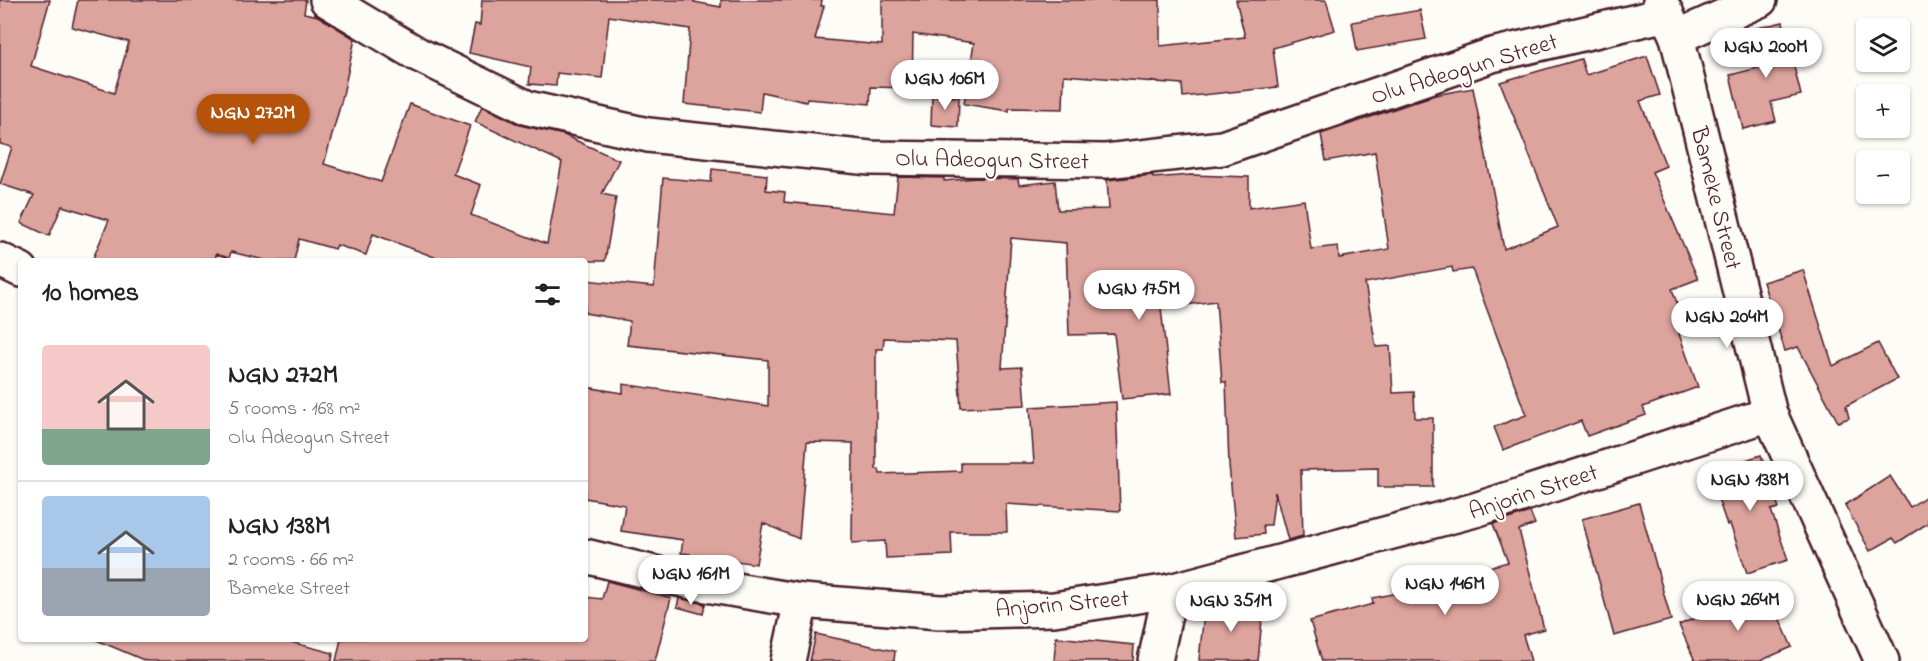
<!DOCTYPE html>
<meta charset="utf-8">
<style>
:root{--surface:#fff;--page:#f6f6f6;--text:#222;--muted:#767676;--line:#e0e0e0;--accent:#b45309}
body{margin:0;font-family:"Indie Flower",sans-serif;background:var(--page);color:var(--text);height:100vh;display:flex;flex-direction:column;font-size:22px;white-space:nowrap}
*{box-sizing:border-box;margin:0}
p{font-size:20px;color:var(--muted)}
.icon{flex:none;width:33px;height:33px;fill:none;stroke:currentColor;stroke-width:2;stroke-linecap:round;stroke-linejoin:round}
.map{position:relative;flex:1;overflow:hidden}
.side{position:absolute;left:18px;top:258px;width:570px;height:384px;display:flex;flex-direction:column;background:var(--surface);border-radius:6px;box-shadow:0 2px 4px #0004}
.side>*{flex:none}
.fabs{position:absolute;left:1856px;top:18px;display:grid;gap:12px}
.fabs a{display:grid;place-items:center;width:54px;height:54px;border-radius:6px;background:var(--surface);box-shadow:0 2px 4px #0004;font-size:30px}
.price{position:absolute;translate:-50% -51px;padding:0 14px;border-radius:21px;background:#fff;color:#222;font-size:20px;line-height:39px;filter:drop-shadow(0 2px 3px #0008)}
.price::after{content:'';position:absolute;left:50%;top:36px;width:18px;height:14px;margin-left:-9px;background:inherit;clip-path:polygon(0 0,100% 0,50% 100%)}
.price.selected{background:var(--accent);color:#fff}
ul{padding:0;list-style:none}
li{display:flex;align-items:center;gap:18px;height:150px;padding:0 24px}
li+li{border-top:2px solid var(--line)}
li span{display:grid;place-items:center;flex:none;width:168px;height:120px;border-radius:6px;color:#555}
li>.icon{margin-inline-start:auto}
span .icon{width:72px;height:72px;fill:#fffc;stroke-width:1}
li b{font-size:26px}
h2{display:flex;justify-content:space-between;align-items:center;height:72px;padding:0 24px;font-size:26px}
.map>svg:first-child{display:block}
.building{fill:#dda39d;stroke:#4a1f2b;stroke-width:1.5}
.lines{fill:none;stroke-linecap:round;stroke-linejoin:round}
.minor-casing{stroke:#4a1f2b;stroke-width:38}
.minor{stroke:#fdfcf7;stroke-width:33}
.labels{text-anchor:middle;stroke-width:4.5;stroke-linejoin:round;paint-order:stroke}
.street-label{font-size:24px;fill:#4a1f2b;stroke:#fdfcf7}
</style>
<div class="map">
<svg width="1928" height="661" viewBox="0 0 1928 661">
<rect width="100%" height="100%" fill="#fdfcf7"/>
<filter id="ink" filterUnits="userSpaceOnUse"><feTurbulence type="fractalNoise" baseFrequency=".0167" numOctaves="2"/><feDisplacementMap in="SourceGraphic" scale="12" xChannelSelector="R" yChannelSelector="G"/><feConvolveMatrix kernelMatrix="1 2 1 2 8 2 1 2 1" color-interpolation-filters="sRGB"/></filter>
<g filter="url(#ink)">
<g class="building">
<polygon points="0,0 50,0 31,66 114,93 129,42 72,27 78,0 306,0 304,13 318,16 355,39 342,99 324,164 381,182 410,104 470,126 453,174 481,185 471,215 547,244 562,162 475,122 482,106 520,125 564,135 619,160 602,194 616,197 605,261 445,261 373,234 366,255 337,245 335,249 299,239 294,261 268,261 231,252 229,258 216,254 215,261 92,261 109,220 62,206 49,236 21,223 34,195 0,184 12,147 0,144"/>
<polygon points="482,0 695,0 694,2 721,7 721,0 822,0 821,6 824,6 815,39 882,45 882,0 1160,0 1160,46 1245,37 1236,0 1326,0 1335,30 1273,48 1278,87 1183,97 1182,84 1064,75 1063,109 1009,108 1009,111 964,104 974,43 913,34 912,88 871,87 870,104 807,99 806,102 762,92 760,112 684,104 690,29 609,16 602,78 557,73 556,86 529,84 531,67 469,53 475,24 480,25"/>
<polygon points="1420,10 1426,39 1357,51 1352,22"/>
<polygon points="1783,22 1801,95 1771,102 1776,121 1743,129 1730,75 1766,66 1757,28"/>
<polygon points="1647,56 1660,95 1640,101 1666,166 1652,172 1698,279 1672,289 1687,331 1679,334 1698,387 1643,407 1646,415 1587,436 1581,421 1503,450 1494,427 1526,415 1472,269 1453,272 1452,267 1365,283 1376,347 1390,346 1393,393 1414,392 1415,418 1433,418 1433,487 1378,487 1378,468 1301,470 1303,536 1288,540 1275,492 1271,525 1263,525 1264,534 1236,537 1229,465 1226,382 1222,382 1216,301 1161,308 1171,394 1122,399 1114,334 1069,335 1066,243 1011,238 1002,368 1022,367 1025,405 961,408 956,341 884,338 883,349 876,349 876,469 879,469 880,474 961,471 961,463 1034,463 1030,407 1116,402 1120,511 1006,504 1007,532 951,532 952,555 886,558 885,541 852,543 853,443 807,442 799,539 763,523 756,564 717,558 715,567 688,562 690,554 681,553 683,540 621,531 625,505 585,498 585,387 623,393 623,384 768,406 768,360 627,345 630,321 585,313 585,280 654,287 663,178 711,182 712,169 767,175 766,190 785,192 784,202 894,213 898,177 944,178 944,181 977,178 1018,179 1019,185 1055,181 1058,210 1109,209 1107,180 1153,175 1153,178 1191,175 1249,177 1249,208 1304,200 1311,249 1338,246 1339,258 1389,249 1375,152 1326,161 1321,134 1435,95 1473,88 1504,249 1558,227 1500,82 1581,59 1586,75"/>
<polygon points="932,96 959,97 958,127 931,125"/>
<polygon points="1803,270 1833,366 1878,343 1897,379 1846,406 1849,418 1838,422 1798,347 1785,351 1763,282"/>
<polygon points="1761,455 1779,508 1771,510 1788,560 1747,573 1730,524 1727,525 1709,472"/>
<polygon points="1890,476 1910,507 1928,495 1928,523 1897,543 1893,538 1870,551 1845,505"/>
<polygon points="1639,503 1671,620 1614,636 1582,519"/>
<polygon points="1530,512 1535,524 1519,530 1544,629 1523,635 1531,661 1322,661 1310,621 1373,604 1372,598 1444,584 1443,579 1508,562 1493,524"/>
<polygon points="607,581 671,598 655,661 336,661 341,639 585,639 585,597 602,599"/>
<polygon points="1766,588 1792,647 1760,661 1695,661 1679,625"/>
<polygon points="679,598 705,604 703,614 677,607"/>
<polygon points="1205,603 1263,609 1258,661 1199,660"/>
<polygon points="816,634 895,651 894,661 810,661"/>
<polygon points="1056,637 1134,645 1133,661 1054,661"/>
<polygon points="94,639 279,639 333,653 332,661 146,661"/>
</g>
<g class="lines">
<g class="minor-casing">
<g id="minor">
<polyline points="327,0 417,54 528,108 648,135 870,158 1106,161 1222,148 1492,55 1667,14"/>
<polyline points="1660,0 1677,37 1770,414 1882,661"/>
<polyline points="1677,37 1760,0"/>
<polyline points="0,260 21,270"/>
<polyline points="585,556 695,583 801,601 940,612 1054,609 1170,591 1475,510 1770,414"/>
<polyline points="788,661 801,601"/>
<polyline points="1155,661 1170,591"/>
</g>
</g>
<use href="#minor" class="minor"/>
</g>
</g>
<g class="labels">
<g class="street-label">
<text transform="translate(1464 68) rotate(-17)" y="8">Olu Adeogun Street</text>
<text transform="translate(992 159) rotate(1)" y="8">Olu Adeogun Street</text>
<text transform="translate(1717 198) rotate(76)" y="8">Bameke Street</text>
<text transform="translate(1533 491) rotate(-18)" y="8">Anjorin Street</text>
<text transform="translate(1062 603) rotate(-5)" y="8">Anjorin Street</text>
</g>
</g>
</svg>
<div class="fabs">
<a><svg class="icon" aria-label="layers" viewBox="0 0 24 24"><path d="M12 4l9 5-9 5-9-5zM3 14l9 5 9-5"/></svg></a>
<a>+</a>
<a>−</a>
</div>
<b class="price" style="left:1766px;top:79px">NGN 200M</b>
<b class="price" style="left:945px;top:111px">NGN 106M</b>
<b class="price selected" style="left:253px;top:145px">NGN 272M</b>
<b class="price" style="left:1139px;top:321px">NGN 175M</b>
<b class="price" style="left:1727px;top:349px">NGN 204M</b>
<b class="price" style="left:1750px;top:512px">NGN 138M</b>
<b class="price" style="left:691px;top:606px">NGN 161M</b>
<b class="price" style="left:1445px;top:616px">NGN 146M</b>
<b class="price" style="left:1738px;top:632px">NGN 264M</b>
<b class="price" style="left:1231px;top:633px">NGN 351M</b>
<section class="side">
<h2>10 homes<svg class="icon" aria-label="filters" viewBox="0 0 24 24"><path d="M4 7h16M4 17h16"/><circle cx="9" cy="7" r="2"/><circle cx="15" cy="17" r="2"/></svg></h2>
<ul>
<li><span style="background:linear-gradient(#f6c9c9 70%,#7fa58c 0)"><svg class="icon" aria-label="home" viewBox="0 0 24 24"><path d="M3 11l9-7 9 7M6 9v11h12V9"/></svg></span><div><b>NGN 272M</b><p>5 rooms · 168 m²</p><p>Olu Adeogun Street</p></div></li>
<li><span style="background:linear-gradient(#a9c7e8 60%,#9aa5b1 0)"><svg class="icon" aria-label="home" viewBox="0 0 24 24"><path d="M3 11l9-7 9 7M6 9v11h12V9"/></svg></span><div><b>NGN 138M</b><p>2 rooms · 66 m²</p><p>Bameke Street</p></div></li>
</ul>
</section>
</div>
